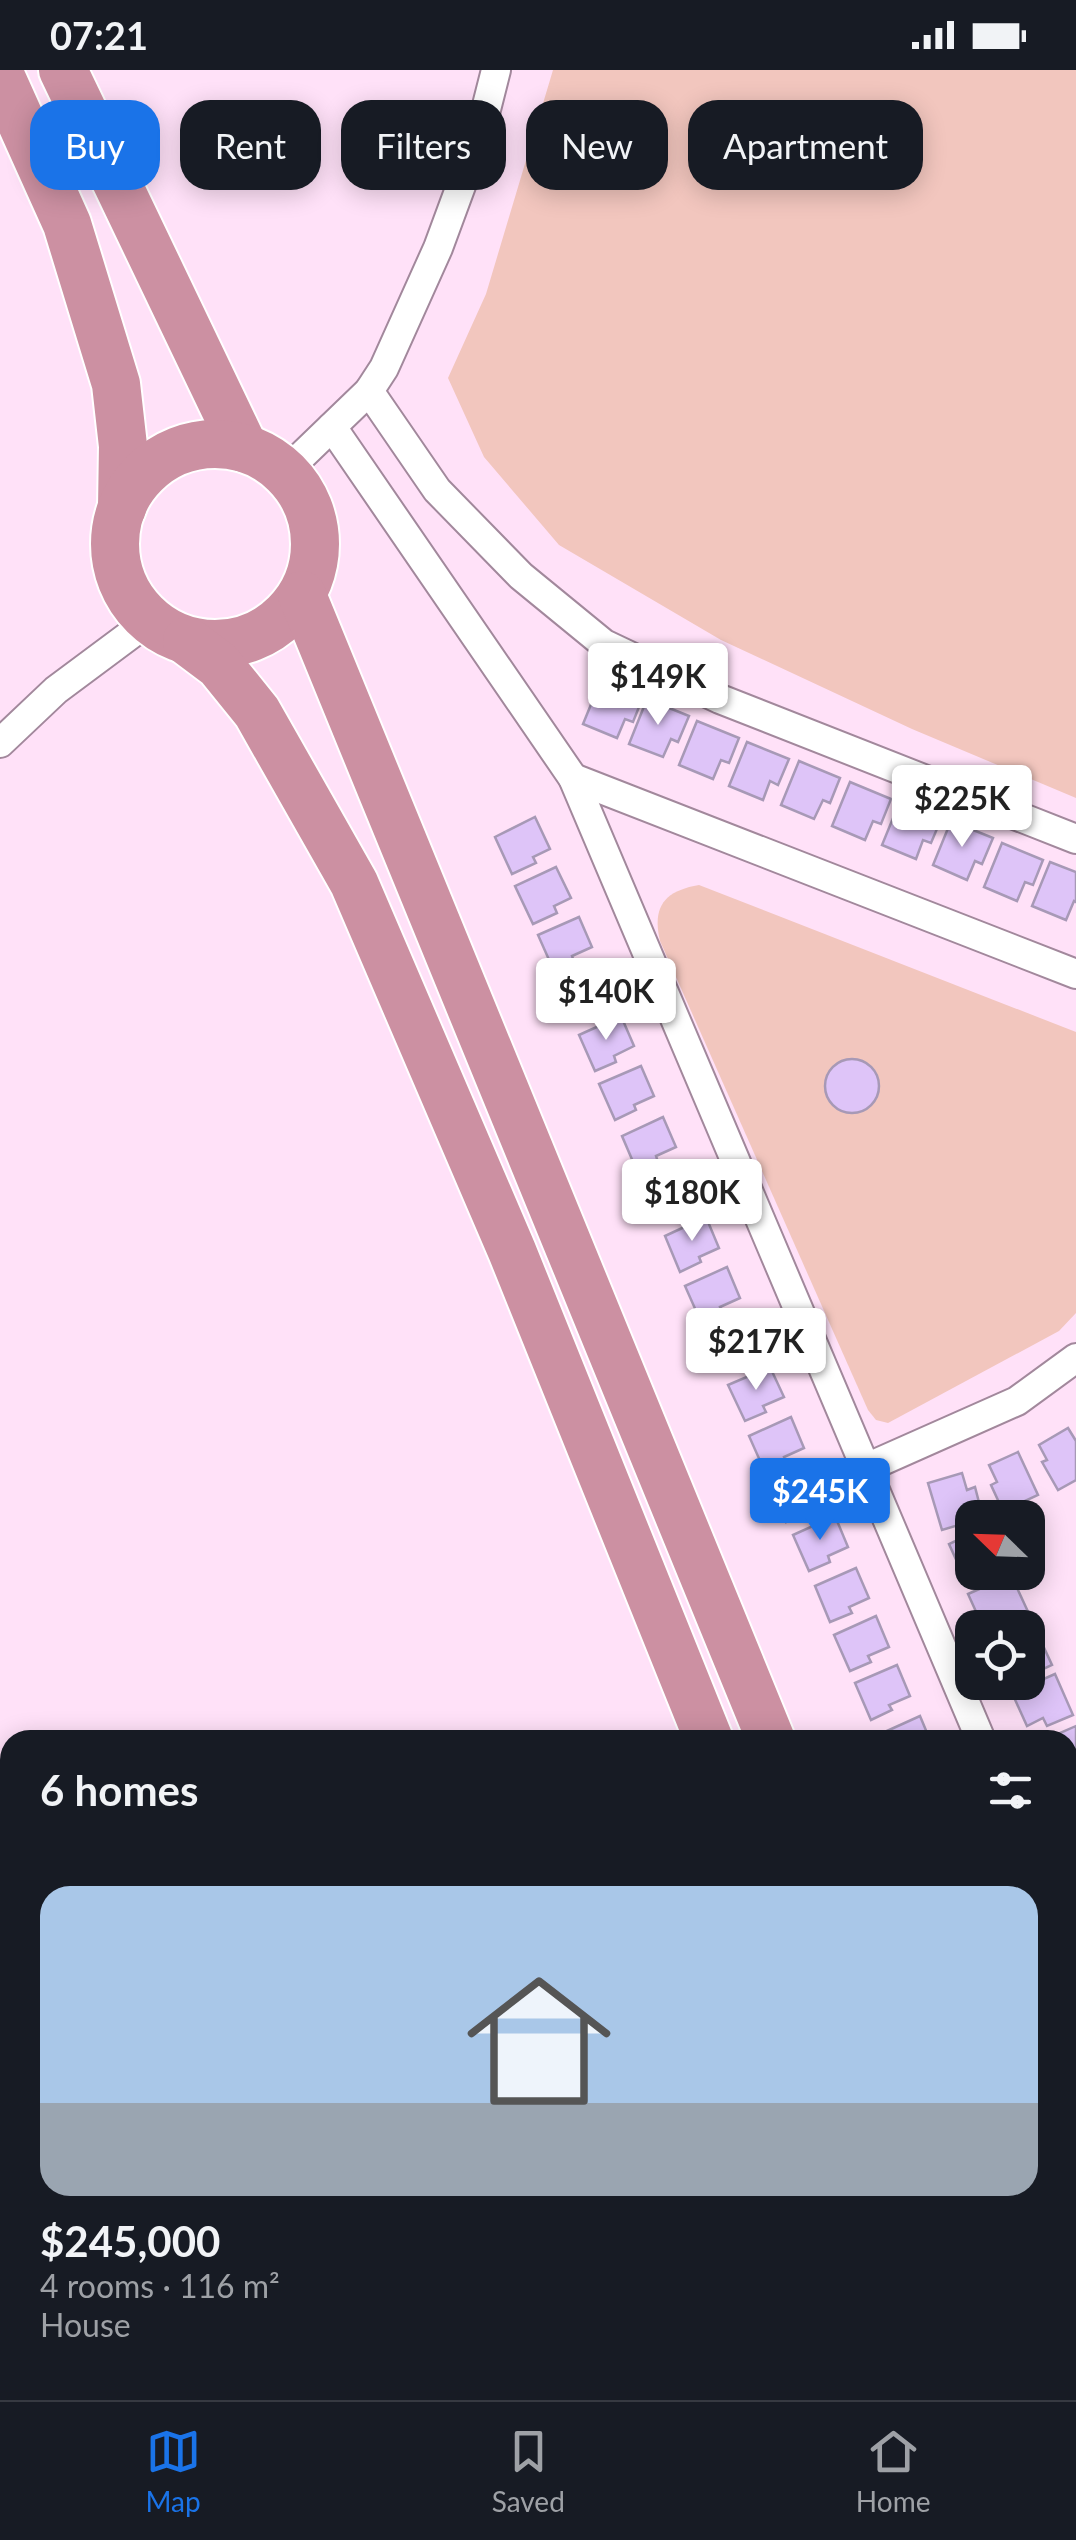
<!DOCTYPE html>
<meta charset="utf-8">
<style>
:root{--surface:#171b24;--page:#242831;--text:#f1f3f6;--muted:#9ea1a6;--line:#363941;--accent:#1a73e8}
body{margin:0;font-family:Lato,sans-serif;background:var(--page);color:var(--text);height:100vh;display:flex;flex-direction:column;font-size:38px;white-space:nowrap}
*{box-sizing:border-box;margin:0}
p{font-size:32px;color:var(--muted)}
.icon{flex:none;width:55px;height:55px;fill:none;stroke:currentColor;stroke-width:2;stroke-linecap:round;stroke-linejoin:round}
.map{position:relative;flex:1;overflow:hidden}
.panel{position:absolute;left:0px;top:1660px;width:1078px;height:670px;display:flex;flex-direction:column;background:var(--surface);border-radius:30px 30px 0 0;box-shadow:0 5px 25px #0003}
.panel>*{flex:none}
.guide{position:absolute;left:30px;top:30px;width:1018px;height:90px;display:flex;gap:20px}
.needle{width:65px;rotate:293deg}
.buttons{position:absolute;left:955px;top:1430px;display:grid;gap:20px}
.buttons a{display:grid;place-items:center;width:90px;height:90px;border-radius:20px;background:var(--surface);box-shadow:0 5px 25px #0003;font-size:50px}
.price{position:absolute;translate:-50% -85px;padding:0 22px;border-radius:10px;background:#fff;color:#222;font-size:32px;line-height:65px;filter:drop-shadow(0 2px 5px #0008)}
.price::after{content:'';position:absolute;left:50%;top:60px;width:30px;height:22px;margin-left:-15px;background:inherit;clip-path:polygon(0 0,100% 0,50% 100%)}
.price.selected{background:var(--accent);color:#fff}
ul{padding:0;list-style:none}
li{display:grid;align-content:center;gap:20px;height:530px;padding:0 40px}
li span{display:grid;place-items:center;height:310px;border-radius:30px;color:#555}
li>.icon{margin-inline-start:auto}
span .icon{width:180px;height:180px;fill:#fffc;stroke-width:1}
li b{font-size:42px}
h2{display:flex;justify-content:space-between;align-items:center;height:120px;padding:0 40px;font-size:42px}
.pill{padding:0 35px;border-radius:30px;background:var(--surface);box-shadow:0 5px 25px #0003;font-size:35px;line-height:90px}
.pill.selected{background:var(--accent);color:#fff}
.status{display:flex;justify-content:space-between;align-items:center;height:70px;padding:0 50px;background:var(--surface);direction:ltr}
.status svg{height:28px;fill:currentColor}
.tab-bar{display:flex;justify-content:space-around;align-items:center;height:140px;border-top:2px solid var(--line);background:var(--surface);font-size:28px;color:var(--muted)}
.tab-bar a{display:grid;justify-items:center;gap:5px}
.tab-bar .selected{color:var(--accent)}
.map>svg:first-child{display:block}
.green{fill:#f2c6be}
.building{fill:#dec4f8;stroke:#a799b6;stroke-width:2.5}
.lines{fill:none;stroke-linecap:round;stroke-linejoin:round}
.service-casing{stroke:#a2889c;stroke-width:19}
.minor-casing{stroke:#a2889c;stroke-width:32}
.trunk-casing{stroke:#fff;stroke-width:52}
.service{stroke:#fff;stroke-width:14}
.minor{stroke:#fff;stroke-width:28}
.trunk{stroke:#cc90a2;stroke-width:48}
</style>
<div class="status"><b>07:21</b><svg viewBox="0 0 49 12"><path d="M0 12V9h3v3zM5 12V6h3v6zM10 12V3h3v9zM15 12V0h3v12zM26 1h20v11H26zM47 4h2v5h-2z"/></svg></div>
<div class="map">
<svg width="1076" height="2330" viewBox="0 0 1076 2330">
<rect width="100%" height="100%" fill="#ffe1f8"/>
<g class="green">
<polygon points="553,0 1076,0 1076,728 912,659 721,570 559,475 484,387 448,308 486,224"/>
<path d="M699,815L1076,962V1243L1059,1261L888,1353L876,1350L868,1340L660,871C652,837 664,821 699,815Z"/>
</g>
<g class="building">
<polygon points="601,610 643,627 633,652 625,649 617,668 583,654"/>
<polygon points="647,629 689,646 678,672 671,669 663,687 629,674"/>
<polygon points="697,651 739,668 729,693 721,690 713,709 679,695"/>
<polygon points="747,672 789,689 778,715 770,711 763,730 729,716"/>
<polygon points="799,691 840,708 830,733 823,730 814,749 781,735"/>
<polygon points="850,712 891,729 881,754 873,751 865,770 832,756"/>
<polygon points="900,731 942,747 931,773 923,770 916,789 882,775"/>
<polygon points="535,747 550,779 533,787 536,793 512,804 495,767"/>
<polygon points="951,751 993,768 982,794 975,791 967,810 933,795"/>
<polygon points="1002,773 1043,790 1033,815 1025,812 1017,831 984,817"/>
<polygon points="1050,792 1076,802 1076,832 1074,831 1066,850 1032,836"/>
<polygon points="556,797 571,828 554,836 557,843 533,854 515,816"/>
<polygon points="579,847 592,877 572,886 574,892 554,901 538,865"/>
<polygon points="600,897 613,927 593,936 595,942 574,951 558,915"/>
<polygon points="621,946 634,976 614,986 616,992 595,1001 579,965"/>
<circle cx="852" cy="1016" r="27"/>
<polygon points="641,996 654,1026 634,1035 636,1040 615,1050 599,1014"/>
<polygon points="663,1047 676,1077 656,1086 658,1092 637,1101 622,1066"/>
<polygon points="684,1097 697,1127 677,1137 679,1142 658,1152 642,1116"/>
<polygon points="706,1147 719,1178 699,1187 701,1192 680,1202 665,1166"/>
<polygon points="727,1197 740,1228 720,1237 722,1242 701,1252 685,1216"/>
<polygon points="748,1247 762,1277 741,1286 744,1292 723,1301 707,1265"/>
<polygon points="770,1297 784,1327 763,1336 766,1342 745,1351 728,1315"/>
<polygon points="791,1347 804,1378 784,1387 786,1393 765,1402 749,1366"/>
<polygon points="1068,1358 1076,1371 1076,1410 1058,1420 1042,1392 1047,1390 1039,1375"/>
<polygon points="1018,1382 1038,1425 1003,1441 991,1415 997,1412 989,1395"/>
<polygon points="811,1398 825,1428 805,1437 807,1443 786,1452 770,1416"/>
<polygon points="962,1403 967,1420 975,1417 983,1448 972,1448 972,1451 942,1460 928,1413"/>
<polygon points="835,1446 848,1477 828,1486 830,1492 809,1501 793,1465"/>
<polygon points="972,1463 974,1502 964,1507 949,1474"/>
<polygon points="856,1498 869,1528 849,1537 852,1543 830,1552 815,1516"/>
<polygon points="1011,1505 1030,1546 1004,1557 1000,1549 983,1557 968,1524"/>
<polygon points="876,1546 889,1577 868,1586 871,1592 850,1601 834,1565"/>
<polygon points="1033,1554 1052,1595 1028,1606 1026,1558"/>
<polygon points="897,1595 910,1626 889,1635 892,1640 871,1650 855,1613"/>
<polygon points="1055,1604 1073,1645 1047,1656 1043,1648 1027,1656 1012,1623"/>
<polygon points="920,1646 930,1670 880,1670 878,1665"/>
<polygon points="1076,1656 1076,1705 1070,1708 1068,1670 1044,1670"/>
<polygon points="1076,1714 1076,1754 1071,1757 1068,1749 1068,1718"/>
<polygon points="1076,2021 1076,2066 1068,2070 1068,2024"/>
<polygon points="1076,2082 1076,2124 1068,2108 1068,2087"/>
</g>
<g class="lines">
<g class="service-casing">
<polyline id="service" points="1068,1929 1076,1926"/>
</g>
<g class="minor-casing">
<g id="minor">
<polyline points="369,321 437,420 521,506 604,574 720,629 1076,769"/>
<polyline points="332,357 573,708 981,1670"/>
<polyline points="286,401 369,321 384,298 438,178 479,67 496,0"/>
<polyline points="0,673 56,620 150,550"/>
<polyline points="573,708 1076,904"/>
<polyline points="866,1398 1017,1331 1076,1288"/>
<polyline points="1068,1873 1076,1893"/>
</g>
</g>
<g class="trunk-casing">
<g id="trunk">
<polyline points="63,0 244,378"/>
<polyline points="0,5 67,154 116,314 123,376 122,438"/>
<circle cx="215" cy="474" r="100"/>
<polyline points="302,525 771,1670"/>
<polyline points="187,571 219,595 257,642 354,813 512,1181 709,1670"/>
<polyline points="955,2320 959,2330"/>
<polyline points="1020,2320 1023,2330"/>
</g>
</g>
<use href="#service" class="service"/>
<use href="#minor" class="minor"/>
<use href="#trunk" class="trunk"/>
</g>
</svg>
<div class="buttons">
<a><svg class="needle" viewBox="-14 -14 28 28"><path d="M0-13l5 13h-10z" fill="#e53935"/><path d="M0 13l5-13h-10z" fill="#9ea1a6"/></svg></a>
<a><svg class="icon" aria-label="locate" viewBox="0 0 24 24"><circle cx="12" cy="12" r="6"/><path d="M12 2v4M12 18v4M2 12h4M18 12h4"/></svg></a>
</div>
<b class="price" style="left:658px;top:658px">$149K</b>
<b class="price" style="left:962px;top:780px">$225K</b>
<b class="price" style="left:606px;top:973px">$140K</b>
<b class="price" style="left:692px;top:1174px">$180K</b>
<b class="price" style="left:756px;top:1323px">$217K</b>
<b class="price selected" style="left:820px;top:1473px">$245K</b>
<div class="guide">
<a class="pill selected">Buy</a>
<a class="pill">Rent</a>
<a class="pill">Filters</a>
<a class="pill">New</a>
<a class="pill">Apartment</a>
</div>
<section class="panel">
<h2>6 homes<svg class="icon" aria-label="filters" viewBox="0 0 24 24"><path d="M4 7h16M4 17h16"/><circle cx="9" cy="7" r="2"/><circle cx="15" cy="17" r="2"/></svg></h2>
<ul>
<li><span style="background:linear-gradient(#a9c7e8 70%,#9aa5b1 0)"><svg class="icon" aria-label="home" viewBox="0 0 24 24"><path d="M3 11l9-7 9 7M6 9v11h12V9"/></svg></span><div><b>$245,000</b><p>4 rooms · 116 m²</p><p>House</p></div></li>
</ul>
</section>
</div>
<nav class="tab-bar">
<a class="selected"><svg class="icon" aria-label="map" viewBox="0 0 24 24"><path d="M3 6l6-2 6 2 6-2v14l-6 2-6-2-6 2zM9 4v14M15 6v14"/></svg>Map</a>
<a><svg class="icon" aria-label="saved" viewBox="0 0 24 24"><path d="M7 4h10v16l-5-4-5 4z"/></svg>Saved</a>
<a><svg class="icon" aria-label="home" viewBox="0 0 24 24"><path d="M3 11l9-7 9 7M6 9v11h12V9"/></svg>Home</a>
</nav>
